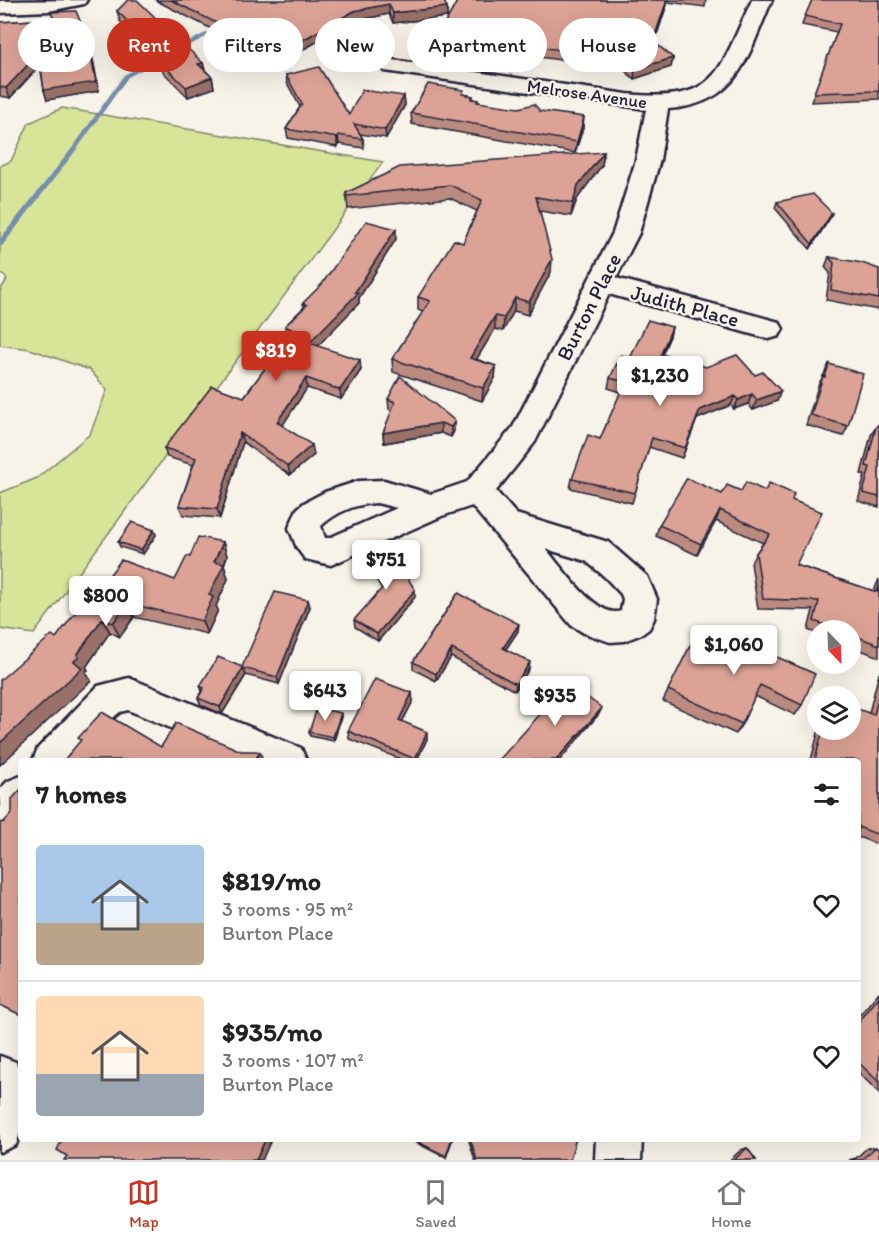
<!DOCTYPE html>
<meta charset="utf-8">
<style>
:root{--surface:#fff;--page:#f2f2f2;--text:#222;--muted:#767676;--line:#e0e0e0;--accent:#c8321e}
body{margin:0;font-family:Itim,sans-serif;background:var(--page);color:var(--text);height:100vh;display:flex;flex-direction:column;font-size:22px;white-space:nowrap}
*{box-sizing:border-box;margin:0}
p{font-size:20px;color:var(--muted)}
.icon{flex:none;width:33px;height:33px;fill:none;stroke:currentColor;stroke-width:2;stroke-linecap:round;stroke-linejoin:round}
.map{position:relative;flex:1;overflow:hidden}
.sheet{position:absolute;left:18px;top:758px;width:843px;height:384px;display:flex;flex-direction:column;background:var(--surface);border-radius:6px;box-shadow:0 6px 24px #0002}
.sheet>*{flex:none}
.hud{position:absolute;left:18px;top:18px;width:843px;height:54px;display:flex;gap:12px}
.needle{width:39px;rotate:157deg}
.fabs{position:absolute;left:807px;top:620px;display:grid;gap:12px}
.fabs a{display:grid;place-items:center;width:54px;height:54px;border-radius:50%;background:var(--surface);box-shadow:0 6px 24px #0002;font-size:30px}
.price{position:absolute;translate:-50% -51px;padding:0 14px;border-radius:6px;background:#fff;color:#222;font-size:20px;line-height:39px;filter:drop-shadow(0 2px 3px #0008)}
.price::after{content:'';position:absolute;left:50%;top:36px;width:18px;height:14px;margin-left:-9px;background:inherit;clip-path:polygon(0 0,100% 0,50% 100%)}
.price.on{background:var(--accent);color:#fff}
ul{padding:0;list-style:none}
li{display:flex;align-items:center;gap:18px;height:150px;padding:0 18px}
li+li{border-top:2px solid var(--line)}
li span{display:grid;place-items:center;flex:none;width:168px;height:120px;border-radius:6px;color:#555}
li>.icon{margin-inline-start:auto}
span .icon{width:72px;height:72px;fill:#fffc;stroke-width:1}
li b{font-size:26px}
h2{display:flex;justify-content:space-between;align-items:center;height:72px;padding:0 18px;font-size:26px}
.tag{padding:0 21px;border-radius:27px;background:var(--surface);box-shadow:0 6px 24px #0002;font-size:21px;line-height:54px}
.tag.on{background:var(--accent);color:#fff}
.menu{display:flex;justify-content:space-around;align-items:center;height:84px;border-top:2px solid var(--line);background:var(--surface);font-size:16px;color:var(--muted)}
.menu a{display:grid;justify-items:center;gap:3px}
.menu .on{color:var(--accent)}
.map>svg:first-child{display:block}
.green{fill:#d8e598;stroke:#7d846a;stroke-width:1.5}
.lines{fill:none;stroke-linecap:round;stroke-linejoin:round}
.stream{fill:#758dac;fill-rule:evenodd}
.minor-casing{stroke:#22223b;stroke-width:5}
.minor{fill:#f7f3e8;fill-rule:evenodd}
.wall{fill:#bc8b80;stroke:#22223b;stroke-width:1.5}
.shaded-wall{fill:#997168;stroke:#22223b;stroke-width:1.5}
.building{fill:#dba295;stroke:#22223b;stroke-width:1.5}
.labels{text-anchor:middle;stroke-width:5;stroke-linejoin:round;paint-order:stroke}
.far-street-label{font-size:18px;fill:#22223b;stroke:#f7f3e8}
.street-label{font-size:21px;fill:#22223b;stroke:#f7f3e8}
</style>
<div class="map">
<svg width="879" height="1160" viewBox="0 0 879 1160">
<rect width="100%" height="100%" fill="#f7f3e8"/>
<filter id="ink" filterUnits="userSpaceOnUse"><feTurbulence type="fractalNoise" baseFrequency=".0167" numOctaves="2"/><feDisplacementMap in="SourceGraphic" scale="12" xChannelSelector="R" yChannelSelector="G"/><feConvolveMatrix kernelMatrix="1 2 1 2 8 2 1 2 1" color-interpolation-filters="sRGB"/></filter>
<g filter="url(#ink)">
<polygon class="green" points="62,108 383,162 34,634 0,629 0,493 37,478 90,434 107,390 90,370 30,349 0,345 0,291 7,279 0,272 0,166 11,161 29,123"/>
<g class="lines">
<polygon class="stream" points="223,24 226,26 225,27 128,77 77,149 2,246 0,246 0,239 73,147 124,75"/>
<g class="minor-casing">
<g id="minor">
<polygon points="87,0 84,4 49,11 0,13 0,1"/>
<path d="M752,0H772C747,56 740,104 668,109L660,160L639,233L616,278L779,322L783,329L779,336L769,339L609,294L535,442L496,491L516,514L608,542L647,576L657,599L654,619L649,629L642,634L624,641L610,642L584,633L571,625L472,506L442,516L331,565L305,559L297,548L289,528L297,509L304,503L325,492L359,481L384,480L431,494L467,482L513,427L613,233L636,160L646,109L392,72L384,71L381,66L384,61L392,60L627,94C719,103 717,73 752,0ZM377,503L397,508L329,538H325L321,526C336,512 356,504 377,503ZM546,549L586,561L605,577L621,594L623,599L621,611C597,620 561,566 546,549Z"/>
<polygon points="129,678 301,748 306,760 247,760 128,710 120,712 115,716 75,760 33,760 38,748 98,686"/>
<polygon points="21,776 21,822 14,830 0,836 0,789 8,781"/>
<path d="M0,1056L16,1062C25,1085 25,1122 16,1145L0,1152Z"/>
<polygon points="596,1138 642,1138 641,1160 595,1160"/>
</g>
</g>
<use href="#minor" class="minor"/>
</g>
<g class="wall">
<polygon points="155,0 196,0 196,1 201,0 447,7 447,17 393,23 389,14 354,21 295,54 247,29 229,38"/>
<polygon points="458,0 706,0 705,7 668,2 654,42 673,58 671,67 634,79 584,34 575,58 561,56 560,60 518,54 515,63 450,54 450,48 438,46 438,36"/>
<polygon points="879,0 879,99 811,102 837,32 802,25 805,16"/>
<polygon points="117,11 203,63 205,70 212,77 214,88 188,97 163,72 161,62 120,21"/>
<polygon points="51,12 86,35 89,45 88,45 93,60 99,91 47,100 44,90 40,65 10,98 0,96 0,22 54,19"/>
<polygon points="286,75 349,115 404,96 405,105 386,138 360,134 363,139 364,148 339,144 337,147 288,138 286,129 300,107 287,83"/>
<polygon points="464,94 473,96 473,99 478,100 478,102 583,128 575,153 412,124 411,113"/>
<polygon points="604,152 602,165 577,199 571,216 540,211 551,272 528,315 514,311 503,331 495,329 476,359 496,366 495,378 482,401 393,372 392,359 423,312 418,310 418,297 463,243 477,211 450,198 348,209 346,193"/>
<polygon points="777,202 832,213 830,218 810,249 775,208"/>
<polygon points="396,239 359,298 359,303 317,346 361,370 341,399 307,388 282,425 314,455 290,475 243,442 220,518 183,515 179,506 193,465 167,457 164,448 244,397 288,337 287,336 285,326 304,307 303,303"/>
<polygon points="829,257 879,269 879,310 826,300 830,273 825,267"/>
<polygon points="672,327 670,336 662,355 777,401 753,410 748,404 734,409 731,405 697,419 682,458 649,447 632,503 570,488 572,479 600,439 621,392 608,388 610,378 630,358"/>
<polygon points="829,364 848,426 843,436 806,425 818,386"/>
<polygon points="388,399 455,421 454,431 451,437 441,433 384,443 383,433 392,411 389,409"/>
<polygon points="879,424 879,507 858,501 865,475 861,474 871,435 876,427"/>
<polygon points="741,491 765,491 792,500 796,565 874,591 879,579 879,657 850,646 850,630 818,630 818,634 808,630 813,610 758,609 751,563 756,553 763,543 716,521 697,555 656,536 659,525 722,494"/>
<polygon points="154,530 156,535 143,554 120,547 118,542"/>
<polygon points="223,542 227,556 224,565 228,579 216,606 218,610 207,634 134,617 120,637 110,632 86,667 88,670 85,672 91,681 56,638 91,599 175,580 190,557"/>
<polygon points="366,556 415,597 378,641 355,627 354,620 382,589 367,563"/>
<polygon points="458,593 518,631 506,649 529,669 515,691 451,657 436,681 413,669 413,662"/>
<polygon points="308,600 310,607 279,684 246,675 222,714 201,705 198,698 202,691 200,686 242,667"/>
<polygon points="700,626 802,705 795,715 755,696 742,724 736,734 663,701"/>
<polygon points="879,673 879,845 858,837 858,760 811,760 819,729 850,729 869,713"/>
<polygon points="413,701 402,722 427,739 417,760 403,760 349,739 348,731"/>
<polygon points="341,717 334,741 310,736 309,732"/>
<polygon points="879,992 879,1093 858,1072 858,1017"/>
<polygon points="407,1138 453,1138 446,1158"/>
<polygon points="468,1138 576,1138 570,1160 475,1160"/>
<polygon points="876,1147 879,1160 849,1160 856,1158 867,1148"/>
<polygon points="747,1148 756,1160 730,1160 741,1150"/>
</g>
<g class="shaded-wall">
<polygon points="667,0 668,0 652,51 653,41"/>
<polygon points="389,4 389,14 354,21 295,54 294,45 354,11"/>
<polygon points="447,7 447,17 393,23 393,13"/>
<polygon points="245,20 247,29 229,38 228,29"/>
<polygon points="585,24 584,34 575,58 576,48"/>
<polygon points="86,35 89,45 86,46 83,36"/>
<polygon points="519,44 518,54 515,63 516,54"/>
<polygon points="90,51 93,60 99,91 47,100 44,90"/>
<polygon points="39,53 42,63 10,98 6,88"/>
<polygon points="673,58 671,67 634,79 635,69"/>
<polygon points="203,63 205,73 198,64"/>
<polygon points="212,77 214,88 188,97 186,87"/>
<polygon points="404,96 405,105 386,138 385,130"/>
<polygon points="584,117 583,128 575,153 577,142"/>
<polygon points="338,135 339,144 337,147 337,138"/>
<polygon points="604,152 602,165 577,199 571,216 573,203 578,185"/>
<polygon points="832,213 830,218 810,249 812,244"/>
<polygon points="396,229 396,239 359,298 359,303 311,353 309,343 355,292"/>
<polygon points="552,259 551,272 528,315 529,302"/>
<polygon points="515,298 514,311 503,331 504,318"/>
<polygon points="495,316 495,329 470,370 470,358"/>
<polygon points="672,327 670,336 658,364 661,354"/>
<polygon points="360,360 361,370 341,399 340,390"/>
<polygon points="496,366 495,378 482,401 483,388"/>
<polygon points="306,378 307,388 279,431 277,422"/>
<polygon points="781,391 777,401 753,410 757,400"/>
<polygon points="752,394 748,404 734,409 738,400"/>
<polygon points="735,396 731,405 697,419 682,458 700,410"/>
<polygon points="455,421 454,431 451,437 451,427"/>
<polygon points="441,423 441,433 384,443 383,433"/>
<polygon points="240,433 243,442 220,518 217,509"/>
<polygon points="312,445 314,455 290,475 288,466"/>
<polygon points="720,510 716,521 697,555 701,544"/>
<polygon points="154,530 156,535 143,554 141,550"/>
<polygon points="223,542 227,556 224,565 228,579 216,606 218,610 207,634 202,621 214,562"/>
<polygon points="415,590 415,597 378,641 377,634"/>
<polygon points="308,600 310,607 279,684 277,677"/>
<polygon points="127,603 134,617 120,637 113,623"/>
<polygon points="102,619 110,632 86,667 88,670 85,672 91,681 0,765 0,743 77,655"/>
<polygon points="519,624 518,631 502,655 503,648"/>
<polygon points="452,649 451,657 436,681 436,674"/>
<polygon points="530,662 529,669 515,691 516,684"/>
<polygon points="243,668 246,675 222,714 220,707"/>
<polygon points="412,693 413,701 399,728 399,720"/>
<polygon points="602,708 599,714 560,760 556,760"/>
<polygon points="341,713 341,717 334,741 333,737"/>
<polygon points="427,732 427,739 417,760 415,760 415,759"/>
<polygon points="260,752 263,760 255,760"/>
<polygon points="266,1138 272,1138 262,1160 256,1160"/>
</g>
<g class="building">
<polygon points="128,0 137,0 203,63 198,64 212,77 186,87 160,62 167,60 117,11"/>
<polygon points="171,0 196,0 196,1 201,0 443,0 447,7 393,13 389,4 354,11 294,45 245,20 228,29"/>
<polygon points="458,0 667,0 653,41 673,58 635,69 585,24 576,48 562,46 561,50 519,44 516,54 450,45 454,39 438,36"/>
<polygon points="812,0 879,0 879,91 814,93 840,24 805,16"/>
<polygon points="76,11 86,35 83,36 90,51 96,82 44,90 39,53 6,88 0,87 0,22 54,19 51,12"/>
<polygon points="319,67 349,115 362,90 404,96 385,130 354,124 363,139 338,135 337,138 286,129 302,104 286,75"/>
<polygon points="428,84 464,90 462,94 473,96 471,99 478,100 477,102 519,108 534,104 540,111 584,117 577,142 411,113"/>
<polygon points="604,152 578,185 573,203 536,197 552,259 529,302 515,298 504,318 495,316 470,358 496,366 483,388 392,359 430,301 418,297 454,240 463,243 482,200 450,185 347,196 346,193 400,167"/>
<polygon points="813,194 832,213 812,244 777,202"/>
<polygon points="366,221 396,229 355,292 358,293 309,343 360,360 340,390 306,378 277,422 312,445 288,466 240,433 217,509 179,506 196,458 164,448 212,386 244,397 293,330 285,326 307,305 303,303 322,284"/>
<polygon points="829,257 862,263 879,269 879,299 831,290 834,263"/>
<polygon points="648,320 672,327 661,354 706,367 737,355 755,375 763,372 781,391 757,400 752,394 738,400 735,396 700,410 685,448 652,438 635,493 572,479 588,435 600,439 625,382 610,378 621,355 630,358"/>
<polygon points="829,364 863,374 848,426 811,415 823,376 825,377"/>
<polygon points="400,376 455,421 451,427 441,423 383,433 395,402 388,399"/>
<polygon points="879,424 879,497 863,493 870,467 866,466 876,427"/>
<polygon points="687,478 722,494 727,485 741,491 746,482 765,491 769,483 794,494 792,500 822,512 796,565 877,592 879,586 879,645 850,634 850,630 839,630 814,621 819,601 763,599 756,553 770,534 720,510 701,544 659,525"/>
<polygon points="132,522 154,530 141,550 118,542"/>
<polygon points="198,537 223,542 214,562 224,564 209,595 213,597 202,621 127,603 113,623 102,619 77,655 79,657 74,661 82,668 0,743 0,680 52,635 56,638 87,597 91,599 121,560 175,580 187,556 190,557"/>
<polygon points="388,546 415,590 377,634 354,620 384,586 366,556"/>
<polygon points="275,592 308,600 277,677 243,668 220,707 198,698 204,688 200,686 218,657 242,667"/>
<polygon points="458,593 519,624 503,648 530,662 516,684 452,649 436,674 413,662"/>
<polygon points="700,626 775,660 777,657 815,674 802,705 760,685 742,724 668,690"/>
<polygon points="375,679 412,693 399,720 427,732 415,759 348,731"/>
<polygon points="568,683 602,708 556,760 499,760"/>
<polygon points="879,695 879,835 858,827 858,760 815,760 823,729 850,729 850,706 874,715"/>
<polygon points="317,708 341,713 333,737 309,732"/>
<polygon points="102,712 161,747 176,723 241,751 256,751 260,752 255,760 64,760 81,740 78,738"/>
<polygon points="21,789 21,1015 0,1005 0,823 4,822 12,813 12,799"/>
<polygon points="879,997 879,1082 858,1062 858,1023"/>
<polygon points="63,1138 266,1138 256,1160 64,1160 67,1156 57,1150"/>
<polygon points="410,1138 452,1138 446,1156"/>
<polygon points="470,1138 576,1138 570,1160 477,1160"/>
<polygon points="876,1147 879,1151 879,1160 861,1160"/>
<polygon points="747,1148 756,1160 734,1160"/>
</g>
</g>
<g class="labels">
<g class="far-street-label">
<text transform="translate(587 94) rotate(8)" y="6">Melrose Avenue</text>
</g>
<g class="street-label">
<text transform="translate(685 306) rotate(15)" y="7">Judith Place</text>
<text transform="translate(589 307) rotate(-63)" y="7">Burton Place</text>
</g>
</g>
</svg>
<div class="fabs">
<a><svg class="needle" viewBox="-14 -14 28 28"><path d="M0-13l5 13h-10z" fill="#e53935"/><path d="M0 13l5-13h-10z" fill="#767676"/></svg></a>
<a><svg class="icon" aria-label="layers" viewBox="0 0 24 24"><path d="M12 4l9 5-9 5-9-5zM3 14l9 5 9-5"/></svg></a>
</div>
<b class="price on" style="left:276px;top:382px">$819</b>
<b class="price" style="left:660px;top:407px">$1,230</b>
<b class="price" style="left:386px;top:591px">$751</b>
<b class="price" style="left:106px;top:627px">$800</b>
<b class="price" style="left:734px;top:676px">$1,060</b>
<b class="price" style="left:325px;top:722px">$643</b>
<b class="price" style="left:555px;top:727px">$935</b>
<div class="hud">
<a class="tag">Buy</a>
<a class="tag on">Rent</a>
<a class="tag">Filters</a>
<a class="tag">New</a>
<a class="tag">Apartment</a>
<a class="tag">House</a>
</div>
<section class="sheet">
<h2>7 homes<svg class="icon" aria-label="filters" viewBox="0 0 24 24"><path d="M4 7h16M4 17h16"/><circle cx="9" cy="7" r="2"/><circle cx="15" cy="17" r="2"/></svg></h2>
<ul>
<li><span style="background:linear-gradient(#a9c7e8 65%,#b9a48a 0)"><svg class="icon" aria-label="home" viewBox="0 0 24 24"><path d="M3 11l9-7 9 7M6 9v11h12V9"/></svg></span><div><b>$819/mo</b><p>3 rooms · 95 m²</p><p>Burton Place</p></div><svg class="icon" aria-label="heart" viewBox="0 0 24 24"><path d="M12 20l-8-8c-3-5 5-10 8-4 3-6 11-1 8 4z"/></svg></li>
<li><span style="background:linear-gradient(#ffd9b3 65%,#9aa5b1 0)"><svg class="icon" aria-label="home" viewBox="0 0 24 24"><path d="M3 11l9-7 9 7M6 9v11h12V9"/></svg></span><div><b>$935/mo</b><p>3 rooms · 107 m²</p><p>Burton Place</p></div><svg class="icon" aria-label="heart" viewBox="0 0 24 24"><path d="M12 20l-8-8c-3-5 5-10 8-4 3-6 11-1 8 4z"/></svg></li>
</ul>
</section>
</div>
<nav class="menu">
<a class="on"><svg class="icon" aria-label="map" viewBox="0 0 24 24"><path d="M3 6l6-2 6 2 6-2v14l-6 2-6-2-6 2zM9 4v14M15 6v14"/></svg>Map</a>
<a><svg class="icon" aria-label="saved" viewBox="0 0 24 24"><path d="M7 4h10v16l-5-4-5 4z"/></svg>Saved</a>
<a><svg class="icon" aria-label="home" viewBox="0 0 24 24"><path d="M3 11l9-7 9 7M6 9v11h12V9"/></svg>Home</a>
</nav>
